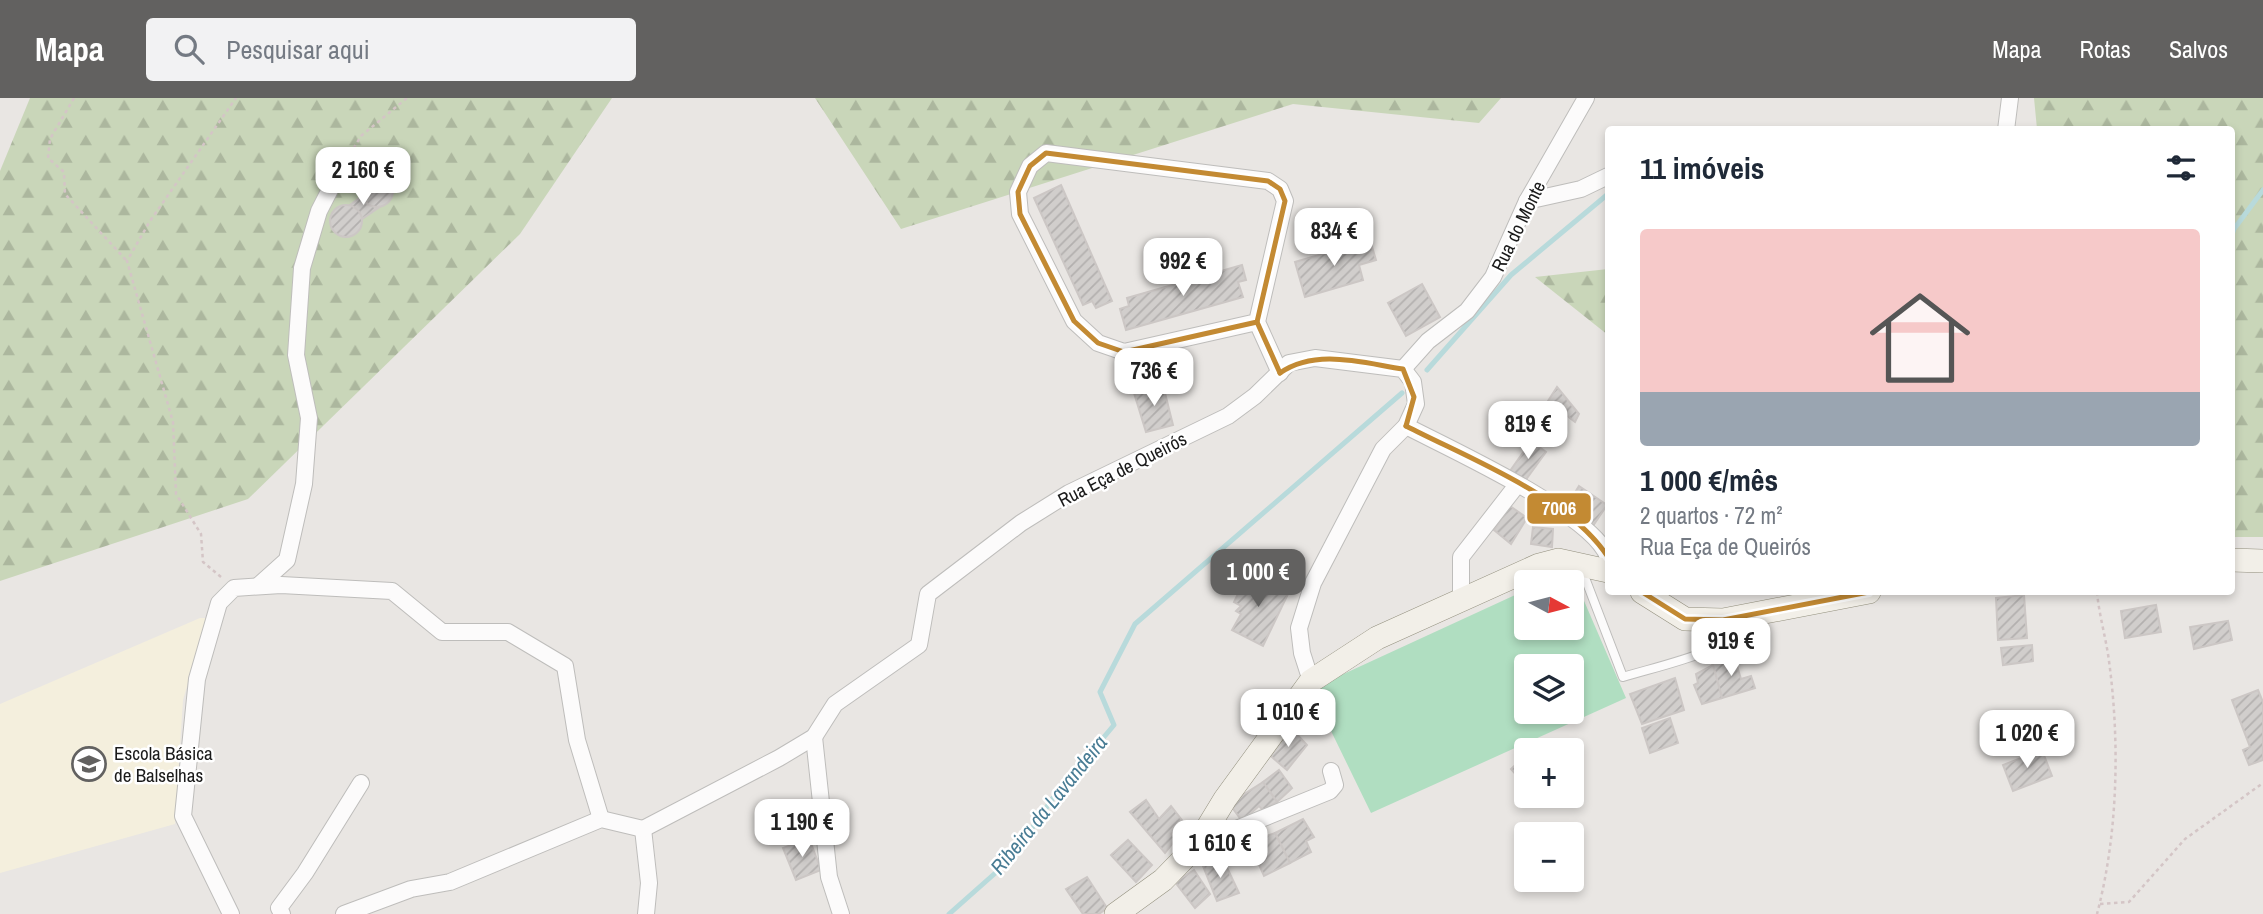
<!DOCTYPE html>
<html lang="pt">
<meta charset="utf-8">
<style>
:root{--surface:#fff;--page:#f2f2f3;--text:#1f2937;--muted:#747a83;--line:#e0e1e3;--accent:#626160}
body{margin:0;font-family:"Archivo Narrow",sans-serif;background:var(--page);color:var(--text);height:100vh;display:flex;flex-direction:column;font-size:26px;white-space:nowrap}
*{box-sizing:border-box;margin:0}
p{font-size:23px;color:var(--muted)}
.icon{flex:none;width:38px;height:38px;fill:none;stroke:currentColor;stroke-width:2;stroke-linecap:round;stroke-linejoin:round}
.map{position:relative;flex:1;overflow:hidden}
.sheet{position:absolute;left:1605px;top:28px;width:630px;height:469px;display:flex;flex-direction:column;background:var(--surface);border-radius:7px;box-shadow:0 4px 10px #0003}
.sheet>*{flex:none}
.needle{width:46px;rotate:97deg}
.fabs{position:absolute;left:1514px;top:472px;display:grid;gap:14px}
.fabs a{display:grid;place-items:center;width:70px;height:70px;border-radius:7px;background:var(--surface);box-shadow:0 4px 10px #0003;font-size:35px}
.price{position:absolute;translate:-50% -60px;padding:0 16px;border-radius:14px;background:#fff;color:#222;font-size:23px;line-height:46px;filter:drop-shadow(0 2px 4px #0008)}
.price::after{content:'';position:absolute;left:50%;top:42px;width:21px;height:16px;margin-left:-10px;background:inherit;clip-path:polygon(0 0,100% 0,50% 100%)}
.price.active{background:var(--accent);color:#fff}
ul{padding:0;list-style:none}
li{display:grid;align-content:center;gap:14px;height:371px;padding:0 35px}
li+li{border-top:2px solid var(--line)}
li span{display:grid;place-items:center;height:217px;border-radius:7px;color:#555}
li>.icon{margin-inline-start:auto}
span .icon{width:126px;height:126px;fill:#fffc;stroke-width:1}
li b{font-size:30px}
h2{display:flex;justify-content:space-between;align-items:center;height:84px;padding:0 35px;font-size:30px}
header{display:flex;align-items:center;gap:42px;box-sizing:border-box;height:98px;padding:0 35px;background:var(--accent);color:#fff}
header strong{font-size:33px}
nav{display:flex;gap:38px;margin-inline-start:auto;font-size:24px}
.search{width:490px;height:63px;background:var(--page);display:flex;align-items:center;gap:18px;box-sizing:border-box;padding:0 24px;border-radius:7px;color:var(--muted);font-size:26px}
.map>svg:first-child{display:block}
.education{fill:#f4efdd}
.forest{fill:url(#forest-firs)}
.pitch{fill:#b0dec1;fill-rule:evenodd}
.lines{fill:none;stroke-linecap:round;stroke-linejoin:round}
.stream{stroke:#b8dadb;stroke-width:5}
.building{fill:url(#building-hatch);stroke:#ccc7c5;stroke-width:2}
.lane-casing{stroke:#bebdbb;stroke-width:10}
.street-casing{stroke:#bebdbb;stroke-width:18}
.secondary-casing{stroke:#928f7d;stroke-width:24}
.path{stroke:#d4c5c6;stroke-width:2.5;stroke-dasharray:3.5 3.5;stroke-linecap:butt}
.lane{stroke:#fcfbfb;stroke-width:8}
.street{stroke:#fcfbfb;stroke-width:16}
.secondary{stroke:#f2efe8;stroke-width:23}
.bus-1-casing{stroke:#fff;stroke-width:10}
.bus-1{stroke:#c38a33;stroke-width:5}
.labels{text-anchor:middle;stroke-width:5;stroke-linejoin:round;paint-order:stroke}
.street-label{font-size:19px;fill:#1a1a1a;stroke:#fff}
.poi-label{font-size:19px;fill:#1a1a1a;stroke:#fff;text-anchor:start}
.water-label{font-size:21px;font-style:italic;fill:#487c94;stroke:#fff}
.line-badge{stroke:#fff;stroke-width:2.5}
.badge-label{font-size:19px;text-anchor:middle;font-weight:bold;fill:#fff}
</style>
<header>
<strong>Mapa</strong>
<div class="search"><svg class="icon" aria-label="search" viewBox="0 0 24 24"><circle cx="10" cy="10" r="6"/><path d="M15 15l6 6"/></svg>Pesquisar aqui</div>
<nav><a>Mapa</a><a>Rotas</a><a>Salvos</a></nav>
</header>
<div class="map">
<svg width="2263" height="816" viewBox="0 0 2263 816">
<defs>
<pattern id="forest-firs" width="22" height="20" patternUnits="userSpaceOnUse" patternTransform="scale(1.75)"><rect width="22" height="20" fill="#c9d6b9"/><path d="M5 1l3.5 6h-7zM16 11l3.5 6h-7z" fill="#acb79e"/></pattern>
<pattern id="building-hatch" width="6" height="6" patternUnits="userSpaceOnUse" patternTransform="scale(1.75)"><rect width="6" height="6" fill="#d1cecc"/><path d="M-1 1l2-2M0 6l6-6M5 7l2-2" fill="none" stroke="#b3b0af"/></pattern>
</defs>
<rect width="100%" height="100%" fill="#e9e6e3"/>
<polygon class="education" points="200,520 207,520 183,602 175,726 0,775 0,606"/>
<g class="forest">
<polygon points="30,0 612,0 520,136 248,401 0,483 0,73"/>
<polygon points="815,0 1501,0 1479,25 1293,6 901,131"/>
<polygon points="2034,0 2263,0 2263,439 2231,439 2231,32 2037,31"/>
<polygon points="1608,171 1608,237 1535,179"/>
</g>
<path class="pitch" d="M1560,476L1575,482L1626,600L1371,715L1314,598L1324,585L1526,492V530H1572V485H1541ZM1526,569H1572V614H1526Z"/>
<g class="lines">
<g class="stream">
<polyline points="2231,139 2234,131 2263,92"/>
<polyline points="1427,272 1511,177 1608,96"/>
<polyline points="949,816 1010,762 1053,700 1114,627 1100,594 1135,526 1402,295"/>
</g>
</g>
<g class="building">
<circle cx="377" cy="93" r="16"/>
<polygon points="1061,87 1112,203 1096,210 1092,203 1083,207 1034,100"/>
<polygon points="362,98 368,107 378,110 362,121 358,113 350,107"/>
<circle cx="346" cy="123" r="16"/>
<polygon points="1370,142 1376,162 1359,167 1363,182 1305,199 1295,164"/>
<polygon points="1242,167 1246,182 1238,184 1243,199 1126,232 1120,211 1129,208 1127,200"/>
<polygon points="1422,186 1440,219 1406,238 1388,205"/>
<polygon points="1163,287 1173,327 1146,334 1134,295"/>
<polygon points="1557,289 1579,316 1575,324 1548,303"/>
<polygon points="1531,343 1546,354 1525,383 1510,373"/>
<polygon points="1579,388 1607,407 1593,428 1565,411"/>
<polygon points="1510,408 1527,420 1511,446 1494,432"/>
<polygon points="1533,429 1553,431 1552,449 1531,446"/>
<polygon points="1248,475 1288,496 1263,548 1232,532 1241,516 1236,513 1241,508 1234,504"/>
<polygon points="2024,497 2027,540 1998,542 1996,500"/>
<polygon points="2156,507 2161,534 2125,540 2121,513"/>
<polygon points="2228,523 2232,542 2194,551 2190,529"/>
<polygon points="2032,547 2033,563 2003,567 2001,550"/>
<polygon points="1734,558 1741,581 1751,578 1755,590 1722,600 1712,565"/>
<polygon points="1713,567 1722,600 1702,606 1694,587 1698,585 1696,576"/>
<polygon points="1675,580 1684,612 1642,626 1630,596"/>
<polygon points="2258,592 2263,604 2263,662 2249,667 2243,652 2250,649 2232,602"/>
<polygon points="1670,620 1678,645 1650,655 1642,630"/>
<polygon points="1290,629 1307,647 1287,672 1267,655"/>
<polygon points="2042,652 2052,678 2013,693 2003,667"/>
<polygon points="1526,657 1526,688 1511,671"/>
<polygon points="1279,672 1292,690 1277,704 1263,684"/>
<polygon points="1263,684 1277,704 1263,712 1259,708 1242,723 1231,708 1235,702"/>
<polygon points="1146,702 1159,721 1171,708 1185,726 1171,736 1176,741 1165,755 1130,714"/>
<polygon points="1303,721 1314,739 1306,743 1311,754 1290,765 1275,735"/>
<polygon points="1275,735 1290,765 1264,778 1249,744"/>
<polygon points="809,740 821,772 796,782 783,750"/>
<polygon points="1128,742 1152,767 1136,784 1111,757"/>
<polygon points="1222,759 1239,795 1217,803 1203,768"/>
<polygon points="1194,772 1210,796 1195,810 1175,784"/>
<polygon points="1087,779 1107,810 1099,816 1083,816 1066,791"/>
</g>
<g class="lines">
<g class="lane-casing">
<path id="lane" d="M1582,472L1623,579C1662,567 1729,554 1756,522"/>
</g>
<g class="street-casing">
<g id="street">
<polyline points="2006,32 2010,0"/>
<polyline points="1527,103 1581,91 1608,78"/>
<polyline points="1257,224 1124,254 1098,245 1074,223 1020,116 1018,94 1030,68 1046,55 1268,83 1280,91 1285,103 1257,224 1280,275"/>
<polyline points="1403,271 1428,243 1467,213 1493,179 1527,103 1586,0"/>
<path d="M1406,328C1450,351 1593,416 1608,459"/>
<polyline points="258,488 287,462 304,386 309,320 296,257 302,170 319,113 341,70"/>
<polyline points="1461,500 1461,459 1517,387"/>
<polyline points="814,639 829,779 841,816"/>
<polyline points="643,731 779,660 814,639 835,606 919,547 928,496 1021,425 1069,395 1228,318 1255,298 1289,265 1315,260 1403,271 1413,284 1416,306 1406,328 1383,351 1313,485 1299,530 1302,555 1311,583"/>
<polyline points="643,731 649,785 646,816"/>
<polyline points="1197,747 1330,693 1335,687 1331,673"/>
<polyline points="231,816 183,718 197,581 219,505 234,490 281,487 392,493 442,534 508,534 565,568 577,642 601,721"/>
<polyline points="282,816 279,810 305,775 361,685"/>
<polyline points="344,816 411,791 450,784 601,721 643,731"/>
</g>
</g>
<g class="secondary-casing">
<g id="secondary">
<polyline points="2231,462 2263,463"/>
<polyline points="1642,494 1685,521 1723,522 1869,494"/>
<polyline points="1116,816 1163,782 1197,747 1225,701 1311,583 1377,540 1539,467 1558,462 1608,473"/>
</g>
</g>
<g class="path">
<polyline points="74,0 50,41 48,60 64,74 65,96 126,162"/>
<polyline points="350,56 361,38 407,0"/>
<polyline points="221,479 203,464 201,436 176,396 173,324 127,163 150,123 236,0"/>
<path d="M2097,494C2099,517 2106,540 2109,563C2120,645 2118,736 2097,816"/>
<polyline points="2100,806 2129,804 2185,741 2263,685"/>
</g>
<use href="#lane" class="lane"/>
<use href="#street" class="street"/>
<use href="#secondary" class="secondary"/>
<g class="bus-1-casing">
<g id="bus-1">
<polygon points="1046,55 1268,83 1280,91 1285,103 1257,224 1124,254 1098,245 1074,223 1020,116 1018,94 1030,68"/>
<polyline points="1257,224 1280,275"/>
<path d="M1280,275C1316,250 1363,265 1403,271L1414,299L1406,328"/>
<path d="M1406,328C1470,361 1568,398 1608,459"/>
<polyline points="1642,494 1685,521 1723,522 1869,494"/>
</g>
</g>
<use href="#bus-1" class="bus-1"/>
</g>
<defs>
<g id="school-ring" transform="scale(1.75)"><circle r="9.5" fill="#fff" stroke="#626160" stroke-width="1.5"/><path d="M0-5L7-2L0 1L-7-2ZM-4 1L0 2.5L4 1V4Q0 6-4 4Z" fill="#626160"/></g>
</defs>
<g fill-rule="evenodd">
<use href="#school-ring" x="89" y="666"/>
</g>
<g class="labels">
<g class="street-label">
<text transform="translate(1518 128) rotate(-64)" y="7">Rua do Monte</text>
<text transform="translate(1122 371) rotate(-27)" y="7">Rua Eça de Queirós</text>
</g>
<g class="poi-label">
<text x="114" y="662">Escola Básica<tspan x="114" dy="22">de Balselhas</tspan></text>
</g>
<g class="water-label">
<text transform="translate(1049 707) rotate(-51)" y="7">Ribeira da Lavandeira</text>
</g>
</g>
<rect class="line-badge" x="1526" y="394" width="66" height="33" rx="7" fill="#c38a33"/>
<g class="badge-label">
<text x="1559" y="417">7006</text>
</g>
</svg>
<div class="fabs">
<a><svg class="needle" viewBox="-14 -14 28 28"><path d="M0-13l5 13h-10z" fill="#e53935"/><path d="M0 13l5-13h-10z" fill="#747a83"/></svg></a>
<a><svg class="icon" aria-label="layers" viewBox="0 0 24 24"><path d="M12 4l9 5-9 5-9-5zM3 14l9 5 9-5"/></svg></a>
<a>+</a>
<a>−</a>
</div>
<b class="price" style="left:363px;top:109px">2 160 €</b>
<b class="price" style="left:1334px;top:170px">834 €</b>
<b class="price" style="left:1183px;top:200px">992 €</b>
<b class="price" style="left:1154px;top:310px">736 €</b>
<b class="price" style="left:1528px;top:363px">819 €</b>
<b class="price active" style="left:1258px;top:511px">1 000 €</b>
<b class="price" style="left:1731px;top:580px">919 €</b>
<b class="price" style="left:1288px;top:651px">1 010 €</b>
<b class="price" style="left:2027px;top:672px">1 020 €</b>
<b class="price" style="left:802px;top:761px">1 190 €</b>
<b class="price" style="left:1220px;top:782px">1 610 €</b>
<section class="sheet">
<h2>11 imóveis<svg class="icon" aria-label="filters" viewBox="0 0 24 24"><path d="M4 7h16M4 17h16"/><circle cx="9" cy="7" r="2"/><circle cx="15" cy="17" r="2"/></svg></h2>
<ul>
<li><span style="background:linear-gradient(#f6c9c9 75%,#9aa5b1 0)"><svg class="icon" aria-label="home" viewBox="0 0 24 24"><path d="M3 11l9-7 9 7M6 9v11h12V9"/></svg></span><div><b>1 000 €/mês</b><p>2 quartos · 72 m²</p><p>Rua Eça de Queirós</p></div></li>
</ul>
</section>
</div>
